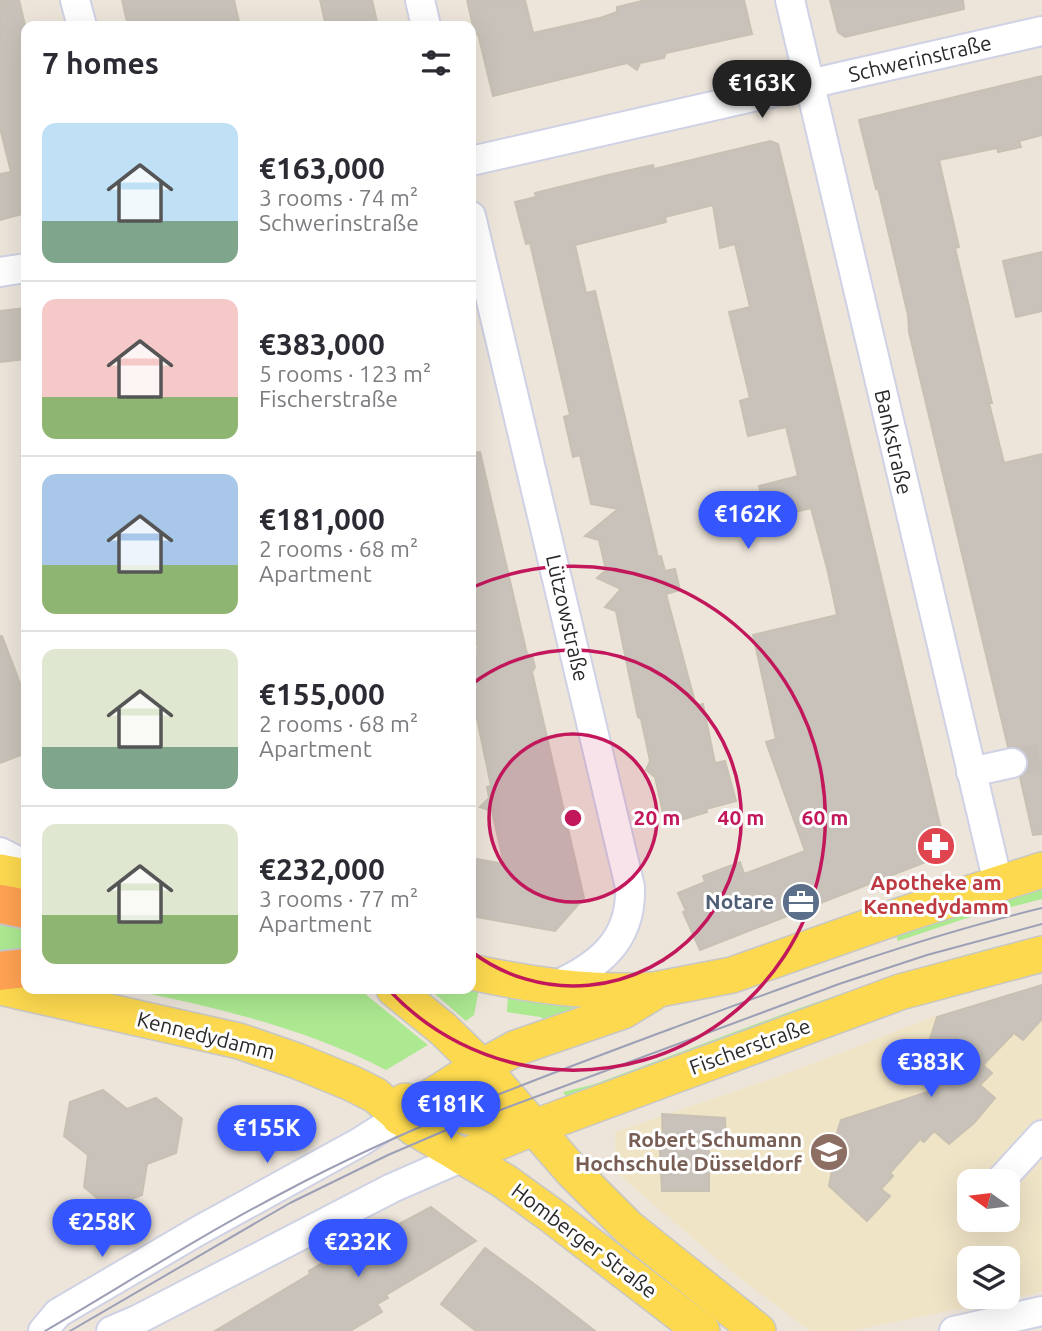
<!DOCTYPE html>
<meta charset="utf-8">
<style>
:root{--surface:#fff;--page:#f2f2f3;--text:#2b2b33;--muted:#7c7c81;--line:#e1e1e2;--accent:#3555ff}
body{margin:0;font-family:Ubuntu,sans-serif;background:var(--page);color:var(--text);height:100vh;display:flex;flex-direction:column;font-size:26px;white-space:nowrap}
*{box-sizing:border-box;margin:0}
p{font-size:23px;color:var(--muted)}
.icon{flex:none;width:38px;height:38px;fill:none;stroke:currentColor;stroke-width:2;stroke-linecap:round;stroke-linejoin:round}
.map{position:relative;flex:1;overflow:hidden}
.sheet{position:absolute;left:21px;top:21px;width:455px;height:973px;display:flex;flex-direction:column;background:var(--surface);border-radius:14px;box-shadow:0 7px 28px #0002}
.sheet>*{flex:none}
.needle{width:46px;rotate:284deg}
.controls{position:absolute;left:957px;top:1169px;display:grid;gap:14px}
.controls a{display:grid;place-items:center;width:63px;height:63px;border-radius:14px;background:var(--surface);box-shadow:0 7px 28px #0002;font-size:35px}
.price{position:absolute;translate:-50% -60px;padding:0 16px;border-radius:24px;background:var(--accent);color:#fff;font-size:23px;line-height:46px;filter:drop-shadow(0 2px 4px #0008)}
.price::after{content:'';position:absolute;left:50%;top:42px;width:21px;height:16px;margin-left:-10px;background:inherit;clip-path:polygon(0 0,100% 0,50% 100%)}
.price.current{background:#222;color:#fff}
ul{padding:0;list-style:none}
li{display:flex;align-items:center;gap:21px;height:175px;padding:0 21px}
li+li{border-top:2px solid var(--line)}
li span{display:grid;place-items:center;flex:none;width:196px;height:140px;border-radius:14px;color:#555}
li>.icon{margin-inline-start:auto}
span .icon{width:84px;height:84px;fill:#fffc;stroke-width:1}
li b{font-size:30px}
h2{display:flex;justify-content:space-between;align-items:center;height:84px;padding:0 21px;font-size:30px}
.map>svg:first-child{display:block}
.education{fill:#f0e4c7;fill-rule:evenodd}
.green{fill:#ace991}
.building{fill:#c8c2ba;stroke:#c8c1b3;stroke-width:2}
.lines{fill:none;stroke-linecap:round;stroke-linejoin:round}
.minor-tunnel{stroke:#c6bfb7;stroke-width:28;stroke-dasharray:28 14;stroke-linecap:butt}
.minor-casing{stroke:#cfd2e4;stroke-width:32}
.major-casing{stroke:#c7c7c7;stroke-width:38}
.highway-casing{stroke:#c7c7c7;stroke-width:42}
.minor{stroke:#fff;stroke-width:28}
.major{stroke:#fcd94f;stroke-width:35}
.highway{stroke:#ffa253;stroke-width:38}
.tram{stroke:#9c9fb6;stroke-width:2}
.ring{fill:none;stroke:#c2185b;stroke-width:3.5}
.labels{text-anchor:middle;stroke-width:6;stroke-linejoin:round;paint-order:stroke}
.street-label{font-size:21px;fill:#292929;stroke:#fff}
.health-label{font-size:21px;font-weight:bold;fill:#be3a42;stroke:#fff}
.service-label{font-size:21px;font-weight:bold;fill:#4e5e75;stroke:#fff;text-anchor:end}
.education-label{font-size:21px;font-weight:bold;fill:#785e54;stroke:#fff;text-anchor:end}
.centre{fill:#c2185b;stroke:#fff;stroke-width:3.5}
.ring-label{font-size:21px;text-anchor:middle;font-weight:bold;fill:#c2185b;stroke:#fff;stroke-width:6;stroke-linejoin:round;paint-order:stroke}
</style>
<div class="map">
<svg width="1042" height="1331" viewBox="0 0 1042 1331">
<rect width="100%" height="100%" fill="#ede5da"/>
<path class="education" d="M1042,985V1292L851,1331H810L737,1276L616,1172L615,1132L791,1072L933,1017ZM970,1181H1008V1220H970ZM970,1258H1008V1297H970Z"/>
<g class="green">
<polygon points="1042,886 1042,899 964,919 898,941 895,933"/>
<polygon points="0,913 26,925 22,957 0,953"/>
<path d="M1042,936V942L568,1099L563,1092L595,1084C742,1030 888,970 1042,936Z"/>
<path d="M126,989H359L428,1045L386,1070C305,1028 215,1007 126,989Z"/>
<polygon points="429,989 479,989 474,1015 466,1021"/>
<polygon points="508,995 577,1004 579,1007 577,1011 547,1021 540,1017 507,1012"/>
</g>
<g class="building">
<polygon points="0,0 19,0 26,29 26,213 0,220 0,174 11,172 0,128"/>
<polygon points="122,0 234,0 240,26 128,26"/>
<polygon points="320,0 372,0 378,26 326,26"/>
<polygon points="467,0 525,0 533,33 600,18 617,12 617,7 646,0 744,0 752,34 666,53 664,58 640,63 637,70 627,63 493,96 478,34 475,35"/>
<polygon points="830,0 963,0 964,9 845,37 838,32"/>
<polygon points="1042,76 1042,135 1019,141 1021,147 998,152 997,148 939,160 959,247 955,248 992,403 989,403 1004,463 1042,454 1042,834 1033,835 1020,777 1028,769 1028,759 1025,752 1018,747 1008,747 909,332 908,315 878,188 876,189 859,120"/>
<polygon points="770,141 778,144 797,222 945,846 941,856 700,950 683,912 686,911 678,893 705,882 703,876 740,862 744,874 805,851 766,742 776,739 753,635 837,615 828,572 811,508 767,519 759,486 798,476 786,427 748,436 740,401 750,398 729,312 750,307 735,244 720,248 713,205 665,217 666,222 575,245 586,293 595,291 658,557 661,556 665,571 675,569 680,590 666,594 696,706 703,704 715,763 725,761 736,801 706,809 707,812 684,819 665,822 655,777 646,770 650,761 646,742 641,719 638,717 636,708 616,611 605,607 621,589 597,578 606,570 599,540 585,536 618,509 591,504 580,455 573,457 564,417 570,415 530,243 526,244 515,202 536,197 535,193 608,175 653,165 654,169"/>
<polygon points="1042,252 1042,311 1016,317 1003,261"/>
<polygon points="25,308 26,359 0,362 0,311"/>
<polygon points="480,452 527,654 532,656 535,667 532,672 584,898 555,931 471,916 471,858 504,864 492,811 480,807 489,798 487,787 491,786 471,690 471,651 478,649 471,620 471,453"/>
<polygon points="0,636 2,636 26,699 26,753 0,763"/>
<polygon points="1042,985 1042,1019 1023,1040 1014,1033 983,1065 992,1073 980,1085 995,1098 974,1123 949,1144 934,1131 924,1142 920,1139 890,1173 893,1176 881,1189 890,1196 867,1221 829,1186 836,1150 833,1146 841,1120 931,1091 940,1056 940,1048 930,1039 937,1017"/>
<polygon points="103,1090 127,1109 156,1098 182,1119 176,1153 147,1164 142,1195 109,1208 84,1187 88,1155 64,1136 70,1102"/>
<polygon points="662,1114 725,1118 726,1141 709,1141 709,1191 662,1191 660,1153 660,1141 663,1141"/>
<polygon points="431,1207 476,1241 386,1295 388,1298 377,1304 382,1312 350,1331 215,1331 310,1274 309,1271 341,1252 343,1254"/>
<polygon points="485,1248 537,1286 595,1331 476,1331 441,1304"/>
</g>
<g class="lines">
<polyline class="minor-tunnel" points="1012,763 1042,757"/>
<g class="minor-casing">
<g id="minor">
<polyline points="75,0 82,26"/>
<polyline points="420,0 426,26"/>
<polyline points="790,0 998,883"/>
<polyline points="471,161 1042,31"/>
<path d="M471,216L630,887C632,941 598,967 552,987"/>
<polyline points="0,272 26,268"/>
<polyline points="971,772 1012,763"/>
<polyline points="0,852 26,865"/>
<polyline points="1000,1181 1042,1135"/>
<polyline points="43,1331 58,1313 198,1231 360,1142 399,1117"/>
<polyline points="111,1331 139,1319 392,1188 463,1157"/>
<polyline points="954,1331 1042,1311"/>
</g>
</g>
<g class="major-casing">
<g id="major">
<polyline points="0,872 26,877"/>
<path d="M471,972C531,985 591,994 652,990"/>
<polyline points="0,987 239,1041 297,1061 351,1083 375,1095 414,1128 504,1181 551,1215 702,1331"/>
<polyline points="394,989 443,1029 481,1066 572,1171 629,1228 758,1331"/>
<polyline points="405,1101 501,1125 531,1127"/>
<polyline points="399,1117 459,1079 516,1048 623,1011 659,989 732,975 905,914 1042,870"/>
<polyline points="463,1157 535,1127 900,992 1042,954"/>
</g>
</g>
<g class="highway-casing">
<g id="highway">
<polyline points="0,904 26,909"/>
<polyline points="0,971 26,968"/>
</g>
</g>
<use href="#minor" class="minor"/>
<use href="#major" class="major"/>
<use href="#highway" class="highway"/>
<g class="tram">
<path d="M45,1331C125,1284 203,1234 286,1191C410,1125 542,1077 673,1028C795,983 916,938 1042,908"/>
<polyline points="70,1331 290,1203 388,1155 444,1131 839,984 927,955 1042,924"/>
</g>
</g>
<circle cx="573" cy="818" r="84" fill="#c2185b" fill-opacity=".12"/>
<g class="ring">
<circle cx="573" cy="818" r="84"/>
<path d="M472 684A168 168 0 1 1 472 952"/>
<path d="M473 587A252 252 0 1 1 389 990"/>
</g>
<defs>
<g id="pharmacy-disc" transform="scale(2.0125)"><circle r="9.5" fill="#e0444e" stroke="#fff"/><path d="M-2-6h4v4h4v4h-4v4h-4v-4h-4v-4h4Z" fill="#fff"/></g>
<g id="office-disc" transform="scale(2.0125)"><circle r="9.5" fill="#5c6f8a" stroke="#fff"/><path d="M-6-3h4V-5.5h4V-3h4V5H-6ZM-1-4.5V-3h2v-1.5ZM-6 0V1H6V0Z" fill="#fff"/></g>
<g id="university-disc" transform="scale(2.0125)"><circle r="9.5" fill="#8d6e63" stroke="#fff"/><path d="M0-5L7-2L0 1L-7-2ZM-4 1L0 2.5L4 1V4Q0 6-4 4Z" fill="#fff"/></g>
</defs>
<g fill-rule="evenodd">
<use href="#pharmacy-disc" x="936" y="846"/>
<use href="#office-disc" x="801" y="902"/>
<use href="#university-disc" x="829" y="1152"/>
</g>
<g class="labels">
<g class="street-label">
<text transform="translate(920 59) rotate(-13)" y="7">Schwerinstraße</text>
<text transform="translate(893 442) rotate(77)" y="7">Bankstraße</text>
<text transform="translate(567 618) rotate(77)" y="7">Lützowstraße</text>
<text transform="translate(206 1036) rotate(14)" y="7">Kennedydamm</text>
<text transform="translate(750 1047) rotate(-20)" y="7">Fischerstraße</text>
<text transform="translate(584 1241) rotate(37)" y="7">Homberger Straße</text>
</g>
<g class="health-label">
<text x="936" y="890">Apotheke am<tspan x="936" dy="24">Kennedydamm</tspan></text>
</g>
<g class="service-label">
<text x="774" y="909">Notare</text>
</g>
<g class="education-label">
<text x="802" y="1147">Robert Schumann<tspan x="802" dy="24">Hochschule Düsseldorf</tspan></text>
</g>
</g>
<circle cx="573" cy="818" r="10" class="centre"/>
<g class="ring-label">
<text x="657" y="825">20 m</text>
<text x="741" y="825">40 m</text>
<text x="825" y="825">60 m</text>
</g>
</svg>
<div class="controls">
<a><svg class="needle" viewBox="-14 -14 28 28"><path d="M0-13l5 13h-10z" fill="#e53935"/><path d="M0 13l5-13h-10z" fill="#7c7c81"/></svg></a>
<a><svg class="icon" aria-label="layers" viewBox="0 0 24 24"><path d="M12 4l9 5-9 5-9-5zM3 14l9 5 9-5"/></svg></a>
</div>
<b class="price current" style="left:762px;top:120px">€163K</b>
<b class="price" style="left:748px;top:551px">€162K</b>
<b class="price" style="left:931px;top:1099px">€383K</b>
<b class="price" style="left:451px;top:1141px">€181K</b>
<b class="price" style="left:267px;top:1165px">€155K</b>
<b class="price" style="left:102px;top:1259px">€258K</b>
<b class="price" style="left:358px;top:1279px">€232K</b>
<section class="sheet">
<h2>7 homes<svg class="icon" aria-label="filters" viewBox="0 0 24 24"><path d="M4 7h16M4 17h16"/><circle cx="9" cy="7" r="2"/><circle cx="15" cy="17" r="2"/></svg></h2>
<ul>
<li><span style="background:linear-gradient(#bfe0f5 70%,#7fa58c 0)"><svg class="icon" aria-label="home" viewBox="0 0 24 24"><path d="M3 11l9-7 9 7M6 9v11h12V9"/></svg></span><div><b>€163,000</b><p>3 rooms · 74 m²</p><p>Schwerinstraße</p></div></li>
<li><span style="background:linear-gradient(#f6c9c9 70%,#8fb573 0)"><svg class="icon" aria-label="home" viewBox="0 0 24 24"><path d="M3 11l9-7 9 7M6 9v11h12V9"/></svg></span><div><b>€383,000</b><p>5 rooms · 123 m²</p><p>Fischerstraße</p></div></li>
<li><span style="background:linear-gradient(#a9c7e8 65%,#8fb573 0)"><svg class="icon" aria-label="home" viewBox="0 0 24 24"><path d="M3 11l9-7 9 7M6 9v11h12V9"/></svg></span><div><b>€181,000</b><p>2 rooms · 68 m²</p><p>Apartment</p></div></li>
<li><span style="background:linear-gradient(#dfe7d0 70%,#7fa58c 0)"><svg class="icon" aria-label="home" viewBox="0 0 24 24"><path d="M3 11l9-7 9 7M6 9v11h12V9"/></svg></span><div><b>€155,000</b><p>2 rooms · 68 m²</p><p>Apartment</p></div></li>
<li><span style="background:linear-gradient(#dfe7d0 65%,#8fb573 0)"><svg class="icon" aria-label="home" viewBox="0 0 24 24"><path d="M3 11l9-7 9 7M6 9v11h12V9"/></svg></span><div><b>€232,000</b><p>3 rooms · 77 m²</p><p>Apartment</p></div></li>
</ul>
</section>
</div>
